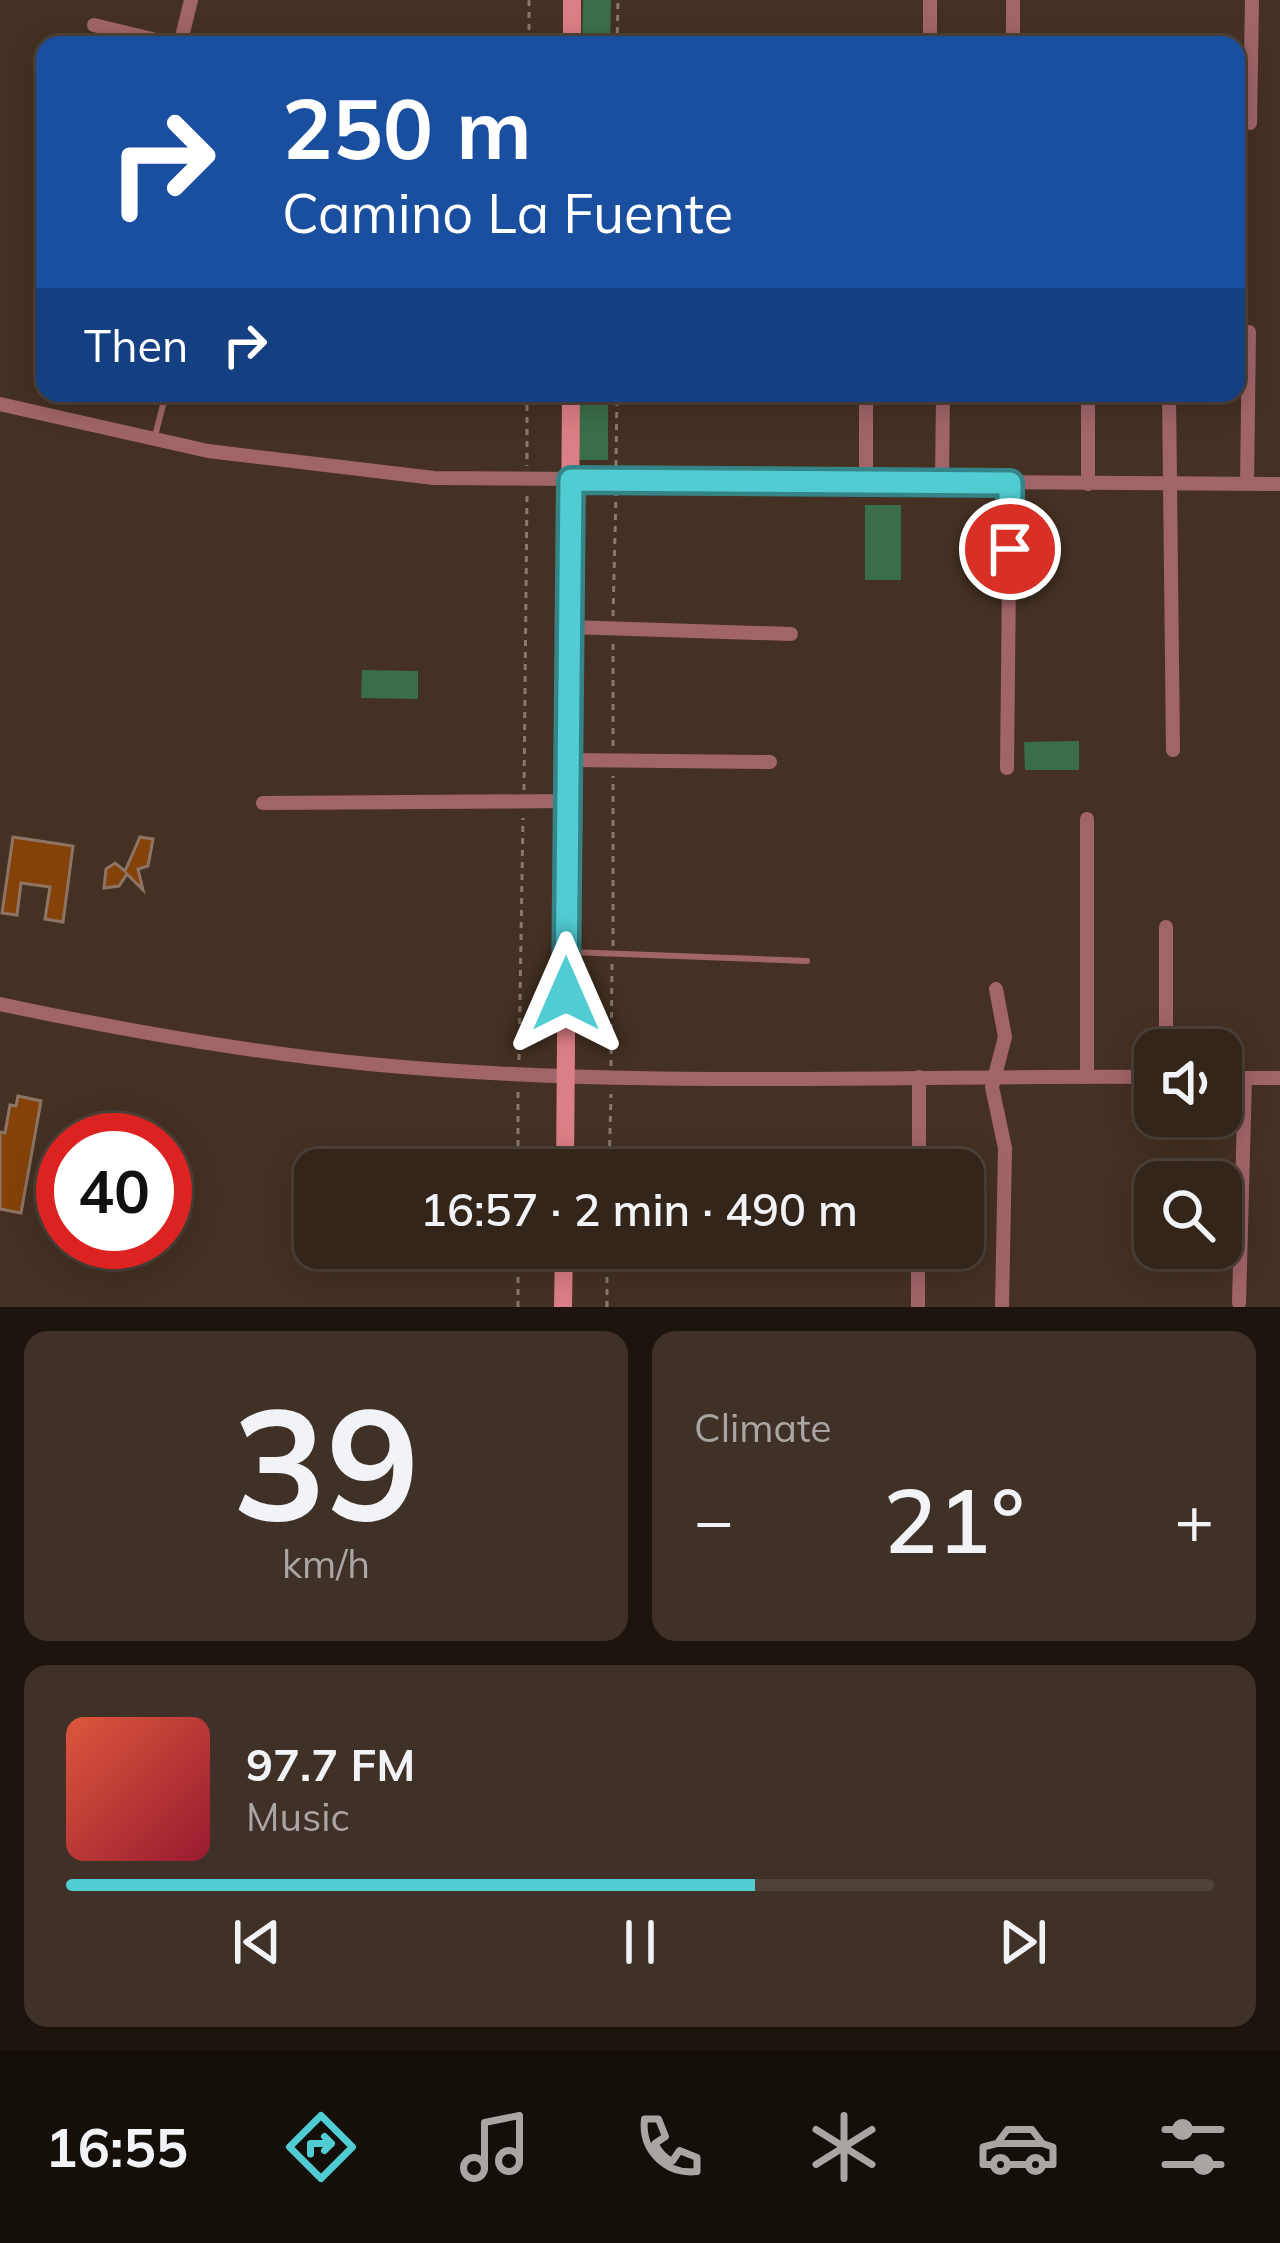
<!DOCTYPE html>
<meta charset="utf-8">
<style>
body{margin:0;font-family:Mulish,sans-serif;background:#3f3127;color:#f1f3f6;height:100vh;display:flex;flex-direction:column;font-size:45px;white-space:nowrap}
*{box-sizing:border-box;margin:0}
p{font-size:39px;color:#a9a5a2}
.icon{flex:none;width:66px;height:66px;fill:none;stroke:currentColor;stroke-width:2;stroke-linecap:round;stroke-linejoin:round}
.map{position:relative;height:1307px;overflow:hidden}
.panel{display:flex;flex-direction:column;gap:24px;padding:24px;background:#1d140e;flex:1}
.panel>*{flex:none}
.top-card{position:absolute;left:36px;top:36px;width:1209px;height:366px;border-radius:24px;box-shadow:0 6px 30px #0003,0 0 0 3px #4e4239;background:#1a4fa0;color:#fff;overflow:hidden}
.fabs{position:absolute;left:1134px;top:1029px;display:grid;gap:24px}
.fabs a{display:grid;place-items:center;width:108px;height:108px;border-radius:24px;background:#34251a;box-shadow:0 6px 30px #0003,0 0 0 3px #4e4239;font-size:60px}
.speed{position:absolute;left:36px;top:1113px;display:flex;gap:24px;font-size:60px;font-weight:700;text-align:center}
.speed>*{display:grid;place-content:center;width:156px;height:156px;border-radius:50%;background:#34251a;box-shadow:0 6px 30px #0003,0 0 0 3px #4e4239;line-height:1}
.speed .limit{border:18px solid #d22;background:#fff;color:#111}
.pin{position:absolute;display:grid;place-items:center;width:102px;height:102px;color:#fff;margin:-51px;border:6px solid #fff;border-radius:50%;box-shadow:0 3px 12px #0007}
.me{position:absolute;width:132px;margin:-66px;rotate:0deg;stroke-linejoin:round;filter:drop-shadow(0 0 9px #0008)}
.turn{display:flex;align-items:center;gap:42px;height:252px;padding:0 48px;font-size:54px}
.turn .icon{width:156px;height:156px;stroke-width:2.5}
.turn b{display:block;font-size:84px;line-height:102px}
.then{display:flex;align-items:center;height:114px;padding:0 48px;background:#0003;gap:24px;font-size:45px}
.big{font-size:90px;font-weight:600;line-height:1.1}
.panel .tile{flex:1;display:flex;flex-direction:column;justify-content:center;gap:18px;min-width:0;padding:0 42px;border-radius:24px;background:#3f3127}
.panel .dial{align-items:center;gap:0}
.dial b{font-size:156px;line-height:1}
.song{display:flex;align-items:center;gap:36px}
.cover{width:144px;height:144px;border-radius:18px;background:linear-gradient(135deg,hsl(10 70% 55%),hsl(350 70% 35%))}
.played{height:12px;border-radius:6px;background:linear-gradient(90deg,#51ccd2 60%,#4e4239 60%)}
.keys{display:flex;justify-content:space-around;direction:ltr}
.heat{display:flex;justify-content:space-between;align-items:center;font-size:66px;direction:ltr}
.panel .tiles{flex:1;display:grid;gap:24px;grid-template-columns:1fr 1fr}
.tile:last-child{grid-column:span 2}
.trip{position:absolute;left:294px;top:1149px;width:690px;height:120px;border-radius:24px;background:#34251a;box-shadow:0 6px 30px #0003,0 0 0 3px #4e4239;font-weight:600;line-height:120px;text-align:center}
.menu{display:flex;height:192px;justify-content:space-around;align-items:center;background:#150f0a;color:#a9a5a2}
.menu .icon{width:84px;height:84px}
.menu .selected{color:#51ccd2}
.menu b{font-size:54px;color:#f1f3f6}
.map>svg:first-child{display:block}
.green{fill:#3a6e49}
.building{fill:#844209;stroke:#8d7465;stroke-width:3}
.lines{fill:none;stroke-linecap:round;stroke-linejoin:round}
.path{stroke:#8a796d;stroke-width:3;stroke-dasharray:6 6;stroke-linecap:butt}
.lane{stroke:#a16569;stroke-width:6}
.street{stroke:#a16569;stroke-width:14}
.secondary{stroke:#dc7e85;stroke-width:18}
.route-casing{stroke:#358588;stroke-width:30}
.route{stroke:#51ccd2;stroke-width:21}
</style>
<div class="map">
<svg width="1280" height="1307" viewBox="0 0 1280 1307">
<rect width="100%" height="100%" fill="#453123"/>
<!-- green -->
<g class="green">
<path d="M583 0H611L610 45H582Z"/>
<path d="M577 393H608V460H576Z"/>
<rect x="865" y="505" width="36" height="75"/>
<path d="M362 670 418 671V699L361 698Z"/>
<path d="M1079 741V770H1025L1024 742Z"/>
</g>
<!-- building -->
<g class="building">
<path d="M13 837 73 846 63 922 45 919 50 887 21 883 17 915 2 913Z"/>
<path d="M140 837 153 839 148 866 138 869 143 890 127 874 119 886 104 888 106 869 115 863 125 871Z"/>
<path d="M18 1096 41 1101 21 1213 0 1209V1132L5 1133 10 1105 16 1106Z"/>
<path d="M665 1160V1170H622V1161Z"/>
</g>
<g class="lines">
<!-- path -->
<g class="path">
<path d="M529 0V45"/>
<path d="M617 45 618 0"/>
<path d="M527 393V466"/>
<path d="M616 466 617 393"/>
<path d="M613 616 616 494"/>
<path d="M613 644V748"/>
<path d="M524 790 527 494"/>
<path d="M613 946V776"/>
<path d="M519 1060 523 818"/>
<path d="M611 1066 612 962"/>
<path d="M518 1170V1088"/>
<path d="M609 1170 611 1094"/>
<path d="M518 1307V1248"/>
<path d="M607 1307V1267"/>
</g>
<!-- lane -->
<g class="lane">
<path d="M155 436 166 393"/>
<path d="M570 952 807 961"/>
<path d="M565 1255 639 1262 836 1261"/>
</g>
<!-- street -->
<g class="street">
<path d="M1013 0V45"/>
<path d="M94 25 177 45"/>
<path d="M180 45 191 0"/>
<path d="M930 45V0"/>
<path d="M1250 123 1252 0"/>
<path d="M866 393V482"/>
<path d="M1169 393 1173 750"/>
<path d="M0 404 208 451 434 478 1280 484"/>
<path d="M942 483 943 393"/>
<path d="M1088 484V393"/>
<path d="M1247 484 1249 332"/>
<path d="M569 627 791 634"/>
<path d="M568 760 770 762"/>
<path d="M1007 768 1010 483"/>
<path d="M263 803 567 801"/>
<path d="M1166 927V1050"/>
<path d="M996 989 1005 1037 992 1087 1005 1148 1002 1307"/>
<path d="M0 1004C122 1030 245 1052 369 1064 630 1089 894 1075 1155 1077"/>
<path d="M1087 1077V819"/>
<path d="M1221 1078H1280"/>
<path d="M919 1170V1077"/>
<path d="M1239 1303 1245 1078"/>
<path d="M918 1307V1248"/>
</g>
<!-- secondary -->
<g class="secondary">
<path d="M572 45V0"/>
<path d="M565 1170 571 393"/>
<path d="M563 1307 564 1248"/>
</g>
</g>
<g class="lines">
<defs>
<path id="route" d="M566 994 571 480 1010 483V549"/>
</defs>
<!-- route casing -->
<use href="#route" class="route-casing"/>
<!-- route -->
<use href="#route" class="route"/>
</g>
</svg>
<div class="fabs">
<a><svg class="icon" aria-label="sound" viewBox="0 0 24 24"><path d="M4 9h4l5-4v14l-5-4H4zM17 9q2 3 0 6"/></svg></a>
<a><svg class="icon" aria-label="search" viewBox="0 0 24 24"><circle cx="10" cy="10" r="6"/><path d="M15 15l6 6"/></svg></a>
</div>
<div class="speed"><div class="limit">40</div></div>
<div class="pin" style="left:1010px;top:549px;background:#d93025"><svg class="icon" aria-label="arrive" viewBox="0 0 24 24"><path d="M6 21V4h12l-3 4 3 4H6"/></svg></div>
<svg class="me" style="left:566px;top:994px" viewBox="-20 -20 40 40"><path d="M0-17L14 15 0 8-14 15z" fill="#51ccd2" stroke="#fff" stroke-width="4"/></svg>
<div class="trip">16:57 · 2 min · 490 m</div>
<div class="top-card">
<div class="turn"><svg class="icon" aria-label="right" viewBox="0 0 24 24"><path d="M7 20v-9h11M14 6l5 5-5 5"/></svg><div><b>250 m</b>Camino La Fuente</div></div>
<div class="then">Then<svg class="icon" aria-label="right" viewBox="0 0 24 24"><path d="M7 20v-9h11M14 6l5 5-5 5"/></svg></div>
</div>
</div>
<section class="panel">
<div class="tiles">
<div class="tile dial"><b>39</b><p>km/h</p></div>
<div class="tile"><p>Climate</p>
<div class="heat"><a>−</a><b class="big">21°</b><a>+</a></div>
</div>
<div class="tile">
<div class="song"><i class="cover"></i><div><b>97.7 FM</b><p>Music</p></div></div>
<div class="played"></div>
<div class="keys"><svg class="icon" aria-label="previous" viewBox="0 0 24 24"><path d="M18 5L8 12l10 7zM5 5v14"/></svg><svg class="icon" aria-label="pause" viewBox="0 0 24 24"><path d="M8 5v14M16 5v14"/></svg><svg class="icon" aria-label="next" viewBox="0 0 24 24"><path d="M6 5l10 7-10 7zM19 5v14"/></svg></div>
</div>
</div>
</section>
<nav class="menu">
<b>16:55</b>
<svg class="icon selected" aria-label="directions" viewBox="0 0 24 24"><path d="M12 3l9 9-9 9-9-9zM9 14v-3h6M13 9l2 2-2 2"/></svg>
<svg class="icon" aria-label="music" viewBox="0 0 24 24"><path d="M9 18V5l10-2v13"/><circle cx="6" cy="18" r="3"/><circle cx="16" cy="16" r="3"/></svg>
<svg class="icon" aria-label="phone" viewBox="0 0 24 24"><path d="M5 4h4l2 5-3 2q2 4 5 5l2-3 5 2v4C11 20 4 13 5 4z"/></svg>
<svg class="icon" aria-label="climate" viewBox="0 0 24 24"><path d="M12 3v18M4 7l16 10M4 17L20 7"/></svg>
<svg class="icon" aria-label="car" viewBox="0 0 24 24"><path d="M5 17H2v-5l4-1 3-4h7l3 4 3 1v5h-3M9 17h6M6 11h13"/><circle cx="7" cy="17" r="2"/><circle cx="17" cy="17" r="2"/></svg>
<svg class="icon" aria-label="filters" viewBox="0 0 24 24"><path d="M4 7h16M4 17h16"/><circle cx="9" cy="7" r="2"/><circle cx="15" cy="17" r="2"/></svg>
</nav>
